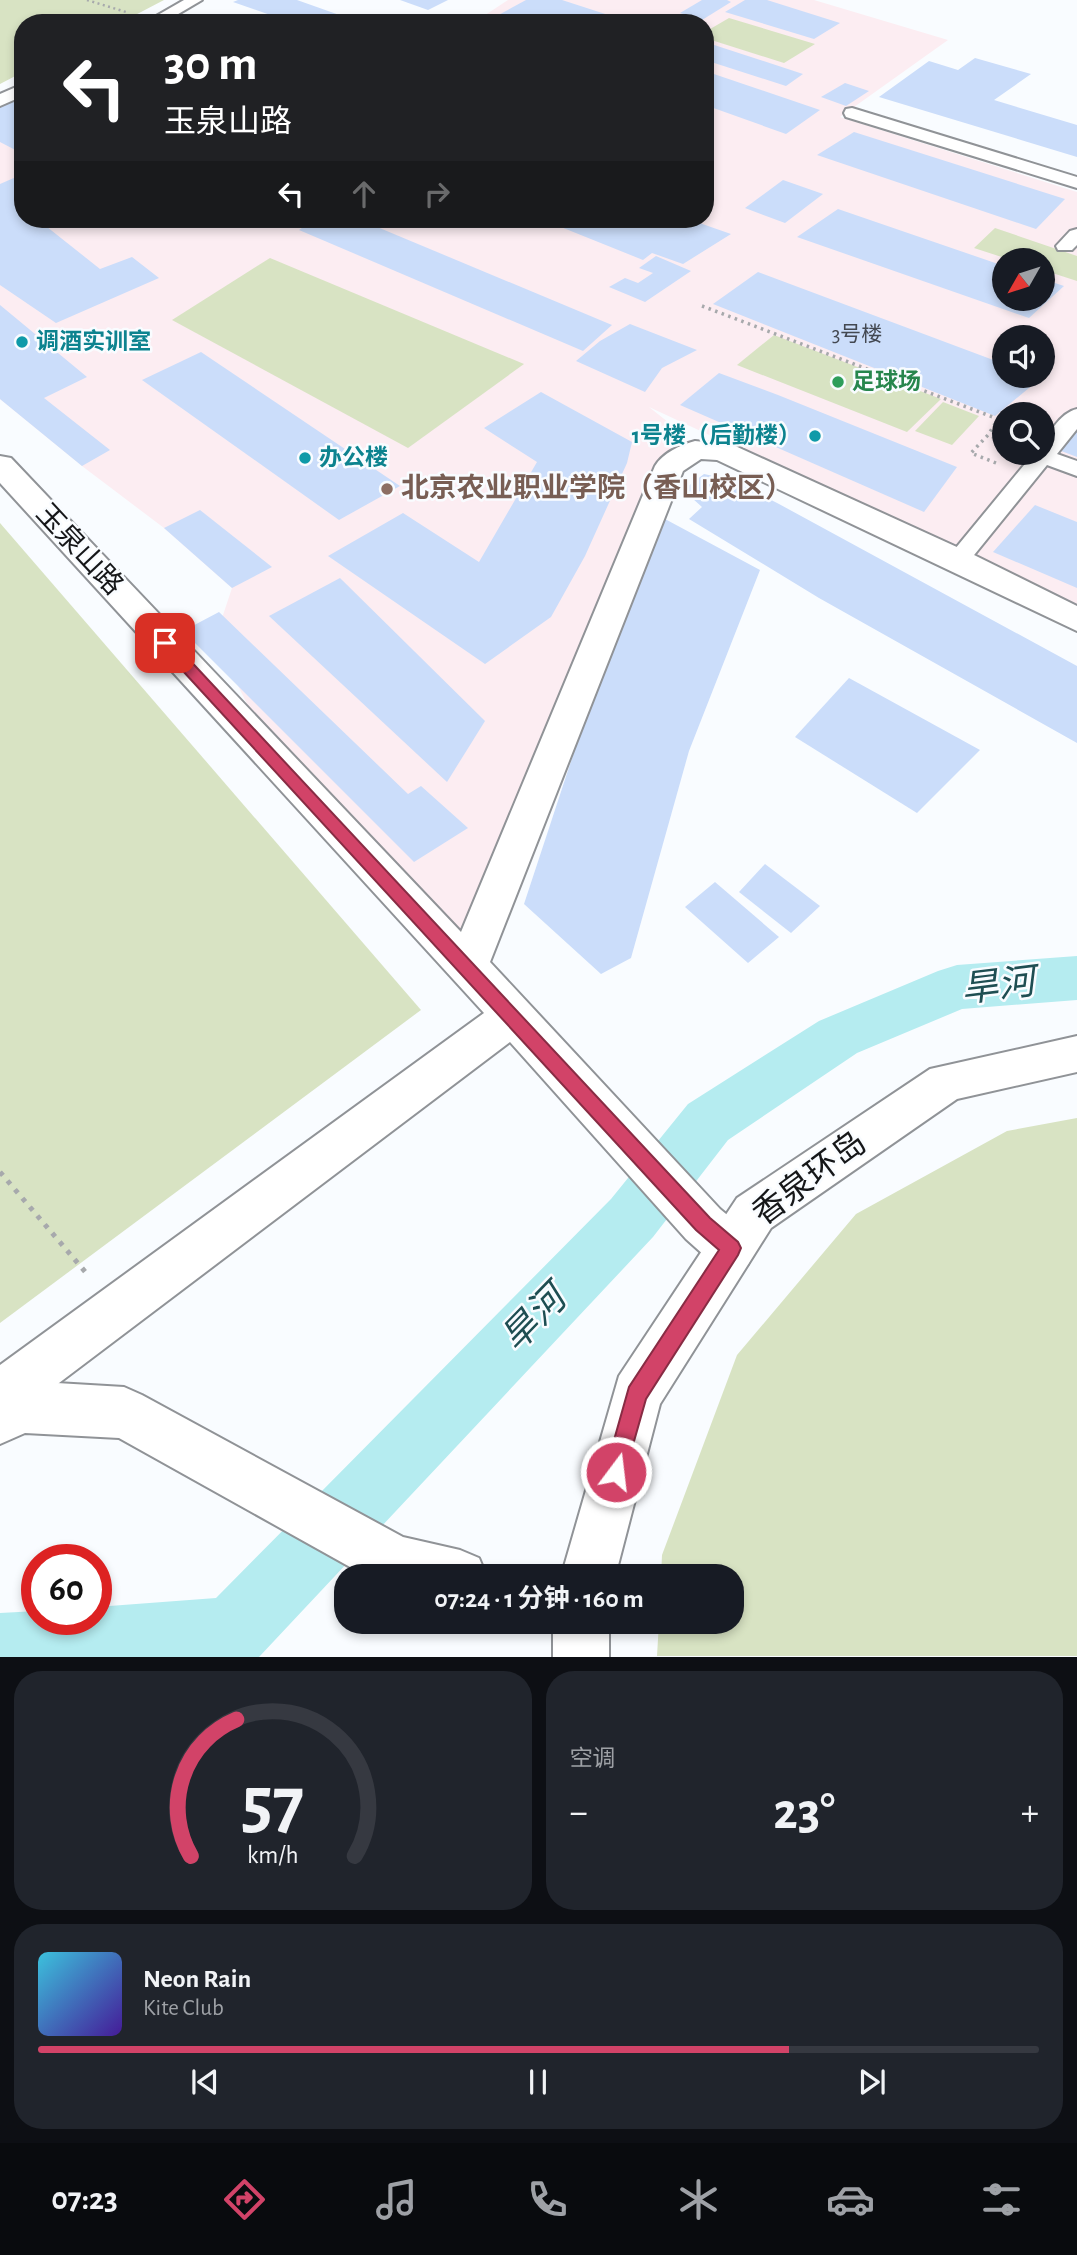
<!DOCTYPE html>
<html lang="zh">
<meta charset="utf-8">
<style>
body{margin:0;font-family:"Alegreya Sans","Noto Sans SC",sans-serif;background:#20242c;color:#f1f3f6;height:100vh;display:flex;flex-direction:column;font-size:26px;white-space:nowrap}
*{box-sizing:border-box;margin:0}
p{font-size:23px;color:#9ea1a6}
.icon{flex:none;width:38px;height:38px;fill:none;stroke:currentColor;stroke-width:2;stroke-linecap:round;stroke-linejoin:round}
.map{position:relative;height:1657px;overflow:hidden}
.details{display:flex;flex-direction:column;gap:14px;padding:14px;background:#0d0f14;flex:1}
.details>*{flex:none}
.top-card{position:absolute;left:14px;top:14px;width:700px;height:214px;border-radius:28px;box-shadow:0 4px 10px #0003;background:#202124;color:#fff;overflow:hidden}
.needle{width:46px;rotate:231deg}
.tools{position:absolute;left:992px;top:248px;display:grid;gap:14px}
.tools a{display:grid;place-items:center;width:63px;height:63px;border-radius:50%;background:#171b24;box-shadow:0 4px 10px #0003;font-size:35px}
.speed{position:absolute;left:21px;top:1544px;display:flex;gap:14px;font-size:35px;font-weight:700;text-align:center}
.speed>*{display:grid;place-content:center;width:91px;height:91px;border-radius:50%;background:#171b24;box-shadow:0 4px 10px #0003;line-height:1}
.speed .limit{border:10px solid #d22;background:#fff;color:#111}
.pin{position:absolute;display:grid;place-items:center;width:60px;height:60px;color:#fff;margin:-30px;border-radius:14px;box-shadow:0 4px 10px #0006}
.me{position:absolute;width:77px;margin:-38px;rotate:15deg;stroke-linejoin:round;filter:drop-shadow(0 0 5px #0008)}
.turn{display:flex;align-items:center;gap:24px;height:147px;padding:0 35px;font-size:32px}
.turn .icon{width:91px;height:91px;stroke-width:2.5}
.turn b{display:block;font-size:49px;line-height:60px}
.lanes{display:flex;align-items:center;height:66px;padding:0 35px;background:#0003;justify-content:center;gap:35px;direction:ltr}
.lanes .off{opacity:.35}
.big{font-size:52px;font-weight:700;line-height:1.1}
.details .widget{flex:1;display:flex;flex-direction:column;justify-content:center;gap:10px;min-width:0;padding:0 24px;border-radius:28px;background:#20242c}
.details .dial{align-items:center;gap:0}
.dial svg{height:182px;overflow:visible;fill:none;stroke:#363941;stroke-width:7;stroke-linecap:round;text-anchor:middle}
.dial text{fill:#f1f3f6;stroke:none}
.song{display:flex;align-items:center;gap:21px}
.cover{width:84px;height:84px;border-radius:10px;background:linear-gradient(135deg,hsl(190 70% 55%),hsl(260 70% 35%))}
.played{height:7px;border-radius:4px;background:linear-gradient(90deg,#d24368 75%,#363941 75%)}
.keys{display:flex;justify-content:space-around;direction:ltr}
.heat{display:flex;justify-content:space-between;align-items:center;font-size:38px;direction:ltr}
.details .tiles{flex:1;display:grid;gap:14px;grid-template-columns:1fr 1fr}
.widget:last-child{grid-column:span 2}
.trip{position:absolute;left:334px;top:1564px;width:410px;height:70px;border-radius:28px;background:#171b24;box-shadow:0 4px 10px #0003;font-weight:700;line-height:70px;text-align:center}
.menu{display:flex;height:112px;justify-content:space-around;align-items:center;background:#090b0e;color:#9ea1a6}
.menu .icon{width:49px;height:49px}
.menu .selected{color:#d24368}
.menu b{font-size:32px;color:#f1f3f6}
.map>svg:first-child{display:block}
.education{fill:#fcedf2;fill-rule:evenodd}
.green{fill:#d8e3c3}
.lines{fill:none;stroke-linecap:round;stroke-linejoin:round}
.canal{fill:#b5ecf0;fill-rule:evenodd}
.building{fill:#cbddfa}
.lane-casing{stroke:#909397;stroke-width:4}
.street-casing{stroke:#909397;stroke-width:4}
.secondary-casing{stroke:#909397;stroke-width:4}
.primary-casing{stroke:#909397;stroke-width:4}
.path-far2{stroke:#a7a9ac;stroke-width:2.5;stroke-dasharray:2 3.5;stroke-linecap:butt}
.path-far1{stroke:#a7a9ac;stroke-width:3.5;stroke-dasharray:2.5 4.5;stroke-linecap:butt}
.path{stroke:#a7a9ac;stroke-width:5;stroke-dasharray:4.5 7;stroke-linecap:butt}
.lane{fill:#fff;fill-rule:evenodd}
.street{fill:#fff;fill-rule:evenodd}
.secondary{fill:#fff;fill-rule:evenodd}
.primary{fill:#fff;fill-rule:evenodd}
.route{fill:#d24368;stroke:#882c44;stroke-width:2}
.culture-dot{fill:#0f9aa8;stroke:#f9fcff;stroke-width:2.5}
.leisure-dot{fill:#2e9e5b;stroke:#f9fcff;stroke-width:2.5}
.education-dot{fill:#8d6e63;stroke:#f9fcff;stroke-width:2.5}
.labels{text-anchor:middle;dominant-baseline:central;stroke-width:5;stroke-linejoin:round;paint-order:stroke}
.far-number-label{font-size:21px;fill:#434851}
.far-culture-label{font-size:23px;font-weight:bold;fill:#0d838f;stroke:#f9fcff;text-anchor:start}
.far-leisure-label{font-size:23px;font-weight:bold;fill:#27864d;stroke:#f9fcff;text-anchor:start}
.education-label{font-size:28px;font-weight:bold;fill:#785e54;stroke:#f9fcff;text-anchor:start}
.street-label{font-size:28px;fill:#161719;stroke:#f9fcff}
.near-street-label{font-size:33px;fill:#161719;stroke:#f9fcff}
.near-water-label{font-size:37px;font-style:italic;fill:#1e4e52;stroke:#f9fcff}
</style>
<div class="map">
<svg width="1077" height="1657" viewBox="0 0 1077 1657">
<rect width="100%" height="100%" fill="#f9fcff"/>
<!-- education -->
<path class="education" d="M508 0H814L948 40 840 117 1077 192V606L649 407 673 426 670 466 467 967 275 761 215 639 232 588 164 528 82 466 0 399V101L23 89V219H705V23H473ZM1004 261H1043V299H1004ZM1004 338H1043V376H1004ZM1004 415H1043V453H1004Z"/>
<!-- green -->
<g class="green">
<path d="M0 0H164L120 23H23V72L0 84Z"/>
<path d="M729 18 815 44 784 63 705 38V32Z"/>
<path d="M995 228 1077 256V281L1043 270V261H1014L974 248Z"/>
<path d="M270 258 524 364 408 448 172 320Z"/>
<path d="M774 335 941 399 907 432 737 365Z"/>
<path d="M943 402 979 416 952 445 915 431Z"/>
<path d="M0 523 421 1010 0 1323Z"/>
<path d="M1077 1118V1656H657L659 1622H732V1577H661L662 1555 737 1355 856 1214 1007 1131Z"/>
</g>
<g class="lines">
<!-- canal -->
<path class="canal" d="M1077 956V1000L962 1009 857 1053 728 1140 653 1237 259 1657H0V1613L37 1611V1619H96V1607L216 1598 611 1199 688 1104 819 1021 938 971 957 965Z"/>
</g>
<!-- building -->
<g class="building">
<path d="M238 0H297L362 23H293L233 2Z"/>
<path d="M400 0H448L428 10Z"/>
<path d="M526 0H562L633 23H484Z"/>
<path d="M702 0H727L731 2 702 20 680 13Z"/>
<path d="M745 0H767L840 23 814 39 725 12Z"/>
<path d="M705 42 803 74 786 86 705 60Z"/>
<path d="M975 58 1031 74 994 100 1077 125V157L879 97 929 61 958 70Z"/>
<path d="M705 71 820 110 786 134 705 105Z"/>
<path d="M845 83 869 91 846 106 821 97Z"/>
<path d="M23 89V154L0 142V101Z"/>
<path d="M854 132 1065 199 1036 229 817 155Z"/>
<path d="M23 174V219H37L100 269 132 257 159 278 56 323 0 285V184Z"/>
<path d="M783 180 823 194 785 223 745 208Z"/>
<path d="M838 209 1004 266V299H1043V279L1064 286 1029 318 797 237Z"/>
<path d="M358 219 612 325 583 351 299 230 315 219Z"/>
<path d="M541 219H688L731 234 683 264 652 253 643 260Z"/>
<path d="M656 256 691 271 645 302 609 287 625 278 638 283 653 273 639 268Z"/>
<path d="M758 272 1004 364V376L1041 378 995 416 713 304Z"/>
<path d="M0 305 87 377 44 398 110 450 82 466 0 399Z"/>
<path d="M630 324 697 350 662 368 645 392 576 361 600 341Z"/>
<path d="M201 352 400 486 339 520 142 380Z"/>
<path d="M719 373 778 395 957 467 924 512 680 405Z"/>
<path d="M541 392 632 442 627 463 585 556 551 617 485 664 328 556 403 513 479 562 537 462 484 428Z"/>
<path d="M1077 425V457L1056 449Z"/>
<path d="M704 474 732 480 779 504 1077 666V743L819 598 689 519 702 507 683 490Z"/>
<path d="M1035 505 1077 522V588L993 552Z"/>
<path d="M200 510 272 567 232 588 164 528Z"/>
<path d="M665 519 760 570 689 751 631 958 601 974 524 904 579 737Z"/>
<path d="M340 578 485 721 447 782 269 616Z"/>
<path d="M219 612 408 794 421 786 468 828 414 862 183 631Z"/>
<path d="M849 678 980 750 917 813 795 737Z"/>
<path d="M765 864 820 906 791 933 739 892Z"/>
<path d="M715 882 779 937 748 963 685 907Z"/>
</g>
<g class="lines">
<defs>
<g id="lane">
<path d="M184 0H202L163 23H144Z"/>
<path d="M23 84V96L0 106V94Z"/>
<path d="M852 108 1077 177V188L846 117 844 113 846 109Z"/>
<path d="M1077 229V245L1072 250H1058L1056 246 1070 231Z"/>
<path d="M1077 409V429L1057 454 1077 461V476L1047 465 966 565H950L946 560 950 555 1029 459 1024 453H1043C1043 438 1061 412 1077 409Z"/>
</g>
<path id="street" d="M695 441 733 445 970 553 1077 606V631L717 460 701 459 683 471 490 962 720 1209 748 1232 755 1248 748 1264 731 1270 714 1264 686 1239 510 1042 18 1414 0 1421V1365L484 1013 0 483V456L11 458 461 932 655 466C663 453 680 445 695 441Z"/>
<path id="secondary" d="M23 1381 124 1387 142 1395 403 1537 460 1550 479 1558 487 1577H368L119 1438 25 1433 0 1444V1391Z"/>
<g id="primary">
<path d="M1077 1036V1072L957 1099 771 1228 660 1404 615 1577H561L619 1376 737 1198 930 1069Z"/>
<rect x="553" y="1622" width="56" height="35"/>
</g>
</defs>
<!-- lane casing -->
<use href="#lane" class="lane-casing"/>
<!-- street casing -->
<use href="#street" class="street-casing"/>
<!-- secondary casing -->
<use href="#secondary" class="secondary-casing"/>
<!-- primary casing -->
<use href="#primary" class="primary-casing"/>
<!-- path-far2 -->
<path class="path-far2" d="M87 0 126 12"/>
<!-- path-far1 -->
<g class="path-far1">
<path d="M702 306 998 419 988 435"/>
<path d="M996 463 971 453 988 435 1004 441"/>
</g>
<!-- path -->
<path class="path" d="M0 1172 87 1274"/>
<!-- lane -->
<use href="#lane" class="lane"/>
<!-- street -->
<use href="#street" class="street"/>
<!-- secondary -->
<use href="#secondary" class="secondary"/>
<!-- primary -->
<use href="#primary" class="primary"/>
</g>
<!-- route -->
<path class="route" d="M165 638 170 639 710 1218 738 1242 741 1248 738 1255 646 1399 623 1480 616 1483 608 1480 605 1472 629 1387 719 1250 696 1230 160 646V639Z"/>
<!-- markers -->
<g class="culture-dot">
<circle cx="22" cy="342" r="7"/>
<circle cx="815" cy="436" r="7"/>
<circle cx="305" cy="458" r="7"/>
</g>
<circle class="leisure-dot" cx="838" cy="382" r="7"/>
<circle class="education-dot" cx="387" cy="489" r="7"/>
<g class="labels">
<!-- far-number labels -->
<g class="far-number-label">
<text x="857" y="334">3号楼</text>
</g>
<!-- far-culture labels -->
<g class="far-culture-label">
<text x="36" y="342">调酒实训室</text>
<text x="801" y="436" text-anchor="end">1号楼（后勤楼）</text>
<text x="319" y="458">办公楼</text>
</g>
<!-- far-leisure labels -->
<g class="far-leisure-label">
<text x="852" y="382">足球场</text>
</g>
<!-- education labels -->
<g class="education-label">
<text x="401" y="489">北京农业职业学院（香山校区）</text>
</g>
<!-- street labels -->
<g class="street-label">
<text transform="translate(79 550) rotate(47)">玉泉山路</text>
</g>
<!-- near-street labels -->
<g class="near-street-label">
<text transform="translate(810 1179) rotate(-37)">香泉环岛</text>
</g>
<!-- near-water labels -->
<g class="near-water-label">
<text transform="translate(998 986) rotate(-7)">旱河</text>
<text transform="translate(534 1319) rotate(-46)">旱河</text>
</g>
</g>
</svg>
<div class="tools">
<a><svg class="needle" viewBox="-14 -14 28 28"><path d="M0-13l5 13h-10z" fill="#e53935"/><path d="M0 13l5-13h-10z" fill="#9ea1a6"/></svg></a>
<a><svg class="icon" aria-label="sound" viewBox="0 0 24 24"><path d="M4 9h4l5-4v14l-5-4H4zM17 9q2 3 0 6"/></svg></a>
<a><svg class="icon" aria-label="search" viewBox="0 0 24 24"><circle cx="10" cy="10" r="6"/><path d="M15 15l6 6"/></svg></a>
</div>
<div class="speed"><div class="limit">60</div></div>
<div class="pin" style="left:165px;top:643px;background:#d93025"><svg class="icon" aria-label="arrive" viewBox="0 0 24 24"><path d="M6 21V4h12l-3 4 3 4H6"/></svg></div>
<svg class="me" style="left:616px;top:1472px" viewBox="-20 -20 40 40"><circle r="17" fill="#d24368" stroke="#fff" stroke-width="3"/><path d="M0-11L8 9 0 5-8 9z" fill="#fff"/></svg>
<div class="trip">07:24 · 1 分钟 · 160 m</div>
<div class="top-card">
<div class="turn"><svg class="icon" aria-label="left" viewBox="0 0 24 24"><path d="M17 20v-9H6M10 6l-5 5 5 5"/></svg><div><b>30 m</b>玉泉山路</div></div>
<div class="lanes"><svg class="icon" aria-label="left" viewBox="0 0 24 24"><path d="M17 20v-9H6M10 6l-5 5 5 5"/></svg><svg class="icon off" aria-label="ahead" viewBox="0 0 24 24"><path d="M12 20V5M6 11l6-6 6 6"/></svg><svg class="icon off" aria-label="right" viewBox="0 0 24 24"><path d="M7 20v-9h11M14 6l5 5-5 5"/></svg></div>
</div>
</div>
<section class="details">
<div class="tiles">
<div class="widget dial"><svg viewBox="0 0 100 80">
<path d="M14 69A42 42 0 1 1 86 69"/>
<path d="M14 69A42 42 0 0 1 34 9" stroke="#d24368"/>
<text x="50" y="56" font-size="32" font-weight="700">57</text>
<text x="50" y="72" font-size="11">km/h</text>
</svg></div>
<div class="widget"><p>空调</p>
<div class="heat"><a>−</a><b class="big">23°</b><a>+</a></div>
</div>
<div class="widget">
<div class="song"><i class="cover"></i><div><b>Neon Rain</b><p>Kite Club</p></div></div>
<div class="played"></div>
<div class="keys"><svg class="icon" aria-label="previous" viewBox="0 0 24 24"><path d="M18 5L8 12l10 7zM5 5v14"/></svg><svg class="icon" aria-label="pause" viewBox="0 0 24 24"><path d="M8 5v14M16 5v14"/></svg><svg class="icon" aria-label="next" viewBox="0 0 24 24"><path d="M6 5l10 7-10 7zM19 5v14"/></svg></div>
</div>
</div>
</section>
<nav class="menu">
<b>07:23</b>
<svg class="icon selected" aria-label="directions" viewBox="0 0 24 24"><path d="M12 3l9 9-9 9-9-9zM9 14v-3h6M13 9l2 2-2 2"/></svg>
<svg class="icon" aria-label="music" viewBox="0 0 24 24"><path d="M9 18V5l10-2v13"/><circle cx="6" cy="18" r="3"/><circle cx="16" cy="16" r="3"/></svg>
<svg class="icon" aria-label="phone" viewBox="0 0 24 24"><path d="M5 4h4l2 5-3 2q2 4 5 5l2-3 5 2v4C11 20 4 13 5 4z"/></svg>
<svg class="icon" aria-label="climate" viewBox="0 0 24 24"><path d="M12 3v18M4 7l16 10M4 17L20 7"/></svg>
<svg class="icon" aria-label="car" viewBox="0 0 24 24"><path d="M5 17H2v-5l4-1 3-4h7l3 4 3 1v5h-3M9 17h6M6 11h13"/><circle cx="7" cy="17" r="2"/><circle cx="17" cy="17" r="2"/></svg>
<svg class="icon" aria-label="filters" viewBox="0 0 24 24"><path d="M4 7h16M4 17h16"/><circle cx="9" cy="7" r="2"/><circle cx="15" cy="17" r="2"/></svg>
</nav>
